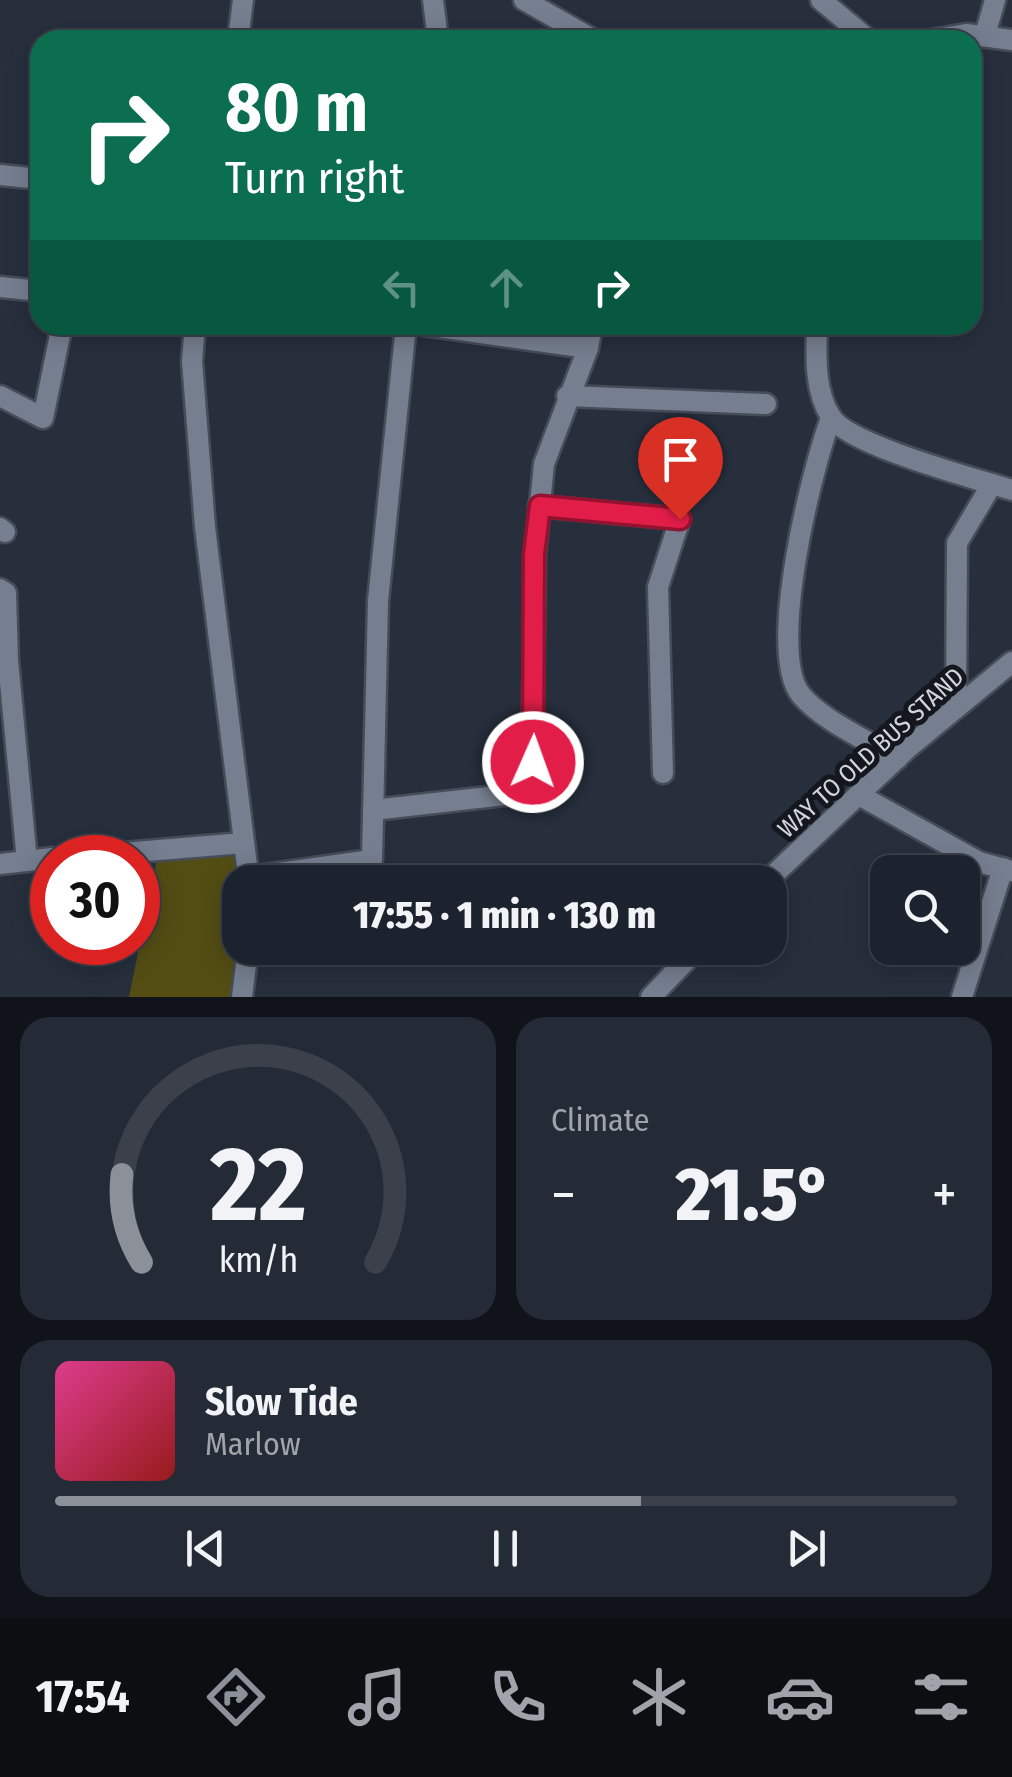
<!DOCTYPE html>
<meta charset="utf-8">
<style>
body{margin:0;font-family:"Fira Sans Condensed",sans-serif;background:#252b36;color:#f1f3f6;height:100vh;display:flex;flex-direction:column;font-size:38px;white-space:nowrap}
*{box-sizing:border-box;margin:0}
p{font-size:32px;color:#a0a4aa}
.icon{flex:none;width:55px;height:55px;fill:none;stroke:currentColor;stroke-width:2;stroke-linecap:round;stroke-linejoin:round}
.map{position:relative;height:997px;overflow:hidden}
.drawer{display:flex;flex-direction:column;gap:20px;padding:20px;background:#101319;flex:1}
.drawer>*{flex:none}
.guide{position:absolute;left:30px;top:30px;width:952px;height:305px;border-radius:30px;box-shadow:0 5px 25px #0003,0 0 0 2px #3b404a;background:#0b6e4f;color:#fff;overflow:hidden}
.controls{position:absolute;left:870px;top:855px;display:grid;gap:20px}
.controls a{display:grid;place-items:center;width:110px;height:110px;border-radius:20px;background:#1d232e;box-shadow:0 5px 25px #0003,0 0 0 2px #3b404a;font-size:50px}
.speed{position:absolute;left:30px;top:835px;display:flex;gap:20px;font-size:50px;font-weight:700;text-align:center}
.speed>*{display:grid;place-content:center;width:130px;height:130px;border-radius:50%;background:#1d232e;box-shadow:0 5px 25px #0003,0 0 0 2px #3b404a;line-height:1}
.speed .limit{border:15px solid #d22;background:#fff;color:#111}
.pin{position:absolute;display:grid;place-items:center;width:85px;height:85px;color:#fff;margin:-102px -42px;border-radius:50% 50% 50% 0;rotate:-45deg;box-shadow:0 0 10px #0007}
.pin .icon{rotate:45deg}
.me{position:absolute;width:110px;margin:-55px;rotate:2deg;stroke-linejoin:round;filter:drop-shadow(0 0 8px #0008)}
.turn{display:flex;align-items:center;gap:35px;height:210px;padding:0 30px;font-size:45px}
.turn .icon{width:130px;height:130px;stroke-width:2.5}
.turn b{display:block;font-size:70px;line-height:85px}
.lanes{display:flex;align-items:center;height:95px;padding:0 30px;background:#0003;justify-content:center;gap:50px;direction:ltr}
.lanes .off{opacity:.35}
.big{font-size:75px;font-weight:800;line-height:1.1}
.drawer .tile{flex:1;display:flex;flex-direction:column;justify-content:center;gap:15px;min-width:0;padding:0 35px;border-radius:30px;background:#252b36}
.drawer .dial{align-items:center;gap:0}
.dial svg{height:260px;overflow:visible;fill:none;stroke:#3b404a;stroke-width:7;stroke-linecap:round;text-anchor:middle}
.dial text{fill:#f1f3f6;stroke:none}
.song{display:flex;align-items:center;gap:30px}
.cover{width:120px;height:120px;border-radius:15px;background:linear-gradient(135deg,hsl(330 70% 55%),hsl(0 70% 35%))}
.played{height:10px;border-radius:5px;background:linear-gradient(90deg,#8c9099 65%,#3b404a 65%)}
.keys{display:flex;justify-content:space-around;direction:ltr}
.heat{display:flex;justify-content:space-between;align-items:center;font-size:55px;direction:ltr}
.drawer .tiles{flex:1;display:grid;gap:20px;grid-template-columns:1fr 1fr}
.tile:last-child{grid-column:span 2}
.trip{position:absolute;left:222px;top:865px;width:565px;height:100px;border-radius:30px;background:#1d232e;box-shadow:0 5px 25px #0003,0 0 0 2px #3b404a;font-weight:800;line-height:100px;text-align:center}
.menu{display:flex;height:160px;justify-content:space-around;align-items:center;background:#0c0e12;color:#a0a4aa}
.menu .icon{width:70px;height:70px}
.menu .on{color:#8c9099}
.menu b{font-size:45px;color:#f1f3f6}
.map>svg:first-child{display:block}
.green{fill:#534d14}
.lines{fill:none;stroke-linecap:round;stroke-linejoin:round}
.minor-casing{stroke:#464c58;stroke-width:25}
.minor{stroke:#767f90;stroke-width:20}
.route-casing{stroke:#92132f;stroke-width:25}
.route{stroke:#e11d48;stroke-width:18}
.labels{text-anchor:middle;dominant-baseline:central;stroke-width:10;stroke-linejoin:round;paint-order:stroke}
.street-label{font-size:25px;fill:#d0d5de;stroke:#14171d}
</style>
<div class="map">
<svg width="1012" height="997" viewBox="0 0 1012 997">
<rect width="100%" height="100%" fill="#272f3d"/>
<!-- green -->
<path class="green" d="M237 855 236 997H129L157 859Z"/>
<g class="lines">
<defs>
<g id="minor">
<path d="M433 0 438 40"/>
<path d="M524 0 594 40"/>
<path d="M821 0 869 40"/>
<path d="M985 35 995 0"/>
<path d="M238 40 243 0"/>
<path d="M931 40 966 34 1012 40"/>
<path d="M0 175 40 179"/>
<path d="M0 287 40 291"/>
<path d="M195 325 192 361 205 527 249 882"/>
<path d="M817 325C816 354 814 391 831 417 848 445 977 479 1012 490"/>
<path d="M588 348 592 325"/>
<path d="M0 396 43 418 62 325"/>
<path d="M567 396 766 404"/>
<path d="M831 418C812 468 766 652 801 695 824 722 868 740 897 759"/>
<path d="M539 506 680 519 658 587 663 773"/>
<path d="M0 528 5 532"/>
<path d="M0 589 6 593 8 661 27 861"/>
<path d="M956 705 957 543 992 484"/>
<path d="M859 795 979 862 1012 871"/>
<path d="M373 810 532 792 535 554 544 464 588 348 424 325"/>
<path d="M63 858 243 843"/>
<path d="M0 864 52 858"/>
<path d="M249 877 372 860 378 601 406 325"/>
<path d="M766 882 909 747 1012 662"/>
<path d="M242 997 248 948"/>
<path d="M651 997 698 948"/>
<path d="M962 997 1003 868"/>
</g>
</defs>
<!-- minor casing -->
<use href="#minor" class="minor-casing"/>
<!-- minor -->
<use href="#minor" class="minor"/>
</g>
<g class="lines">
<defs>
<path id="route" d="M533 762 534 554 540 506 680 519"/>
</defs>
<!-- route casing -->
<use href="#route" class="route-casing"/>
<!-- route -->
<use href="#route" class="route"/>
</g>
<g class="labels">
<!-- street labels -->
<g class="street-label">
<text transform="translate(871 753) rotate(-42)">WAY TO OLD BUS STAND</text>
</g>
</g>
</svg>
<div class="controls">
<a><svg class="icon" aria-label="search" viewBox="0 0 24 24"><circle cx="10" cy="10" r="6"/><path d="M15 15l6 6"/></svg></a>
</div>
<div class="speed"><div class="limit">30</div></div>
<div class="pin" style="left:680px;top:519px;background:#d93025"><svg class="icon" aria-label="arrive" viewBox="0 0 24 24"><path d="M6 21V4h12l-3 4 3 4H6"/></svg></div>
<svg class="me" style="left:533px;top:762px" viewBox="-20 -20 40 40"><circle r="17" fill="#e11d48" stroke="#fff" stroke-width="3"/><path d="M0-11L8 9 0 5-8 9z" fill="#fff"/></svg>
<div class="trip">17:55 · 1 min · 130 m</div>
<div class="guide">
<div class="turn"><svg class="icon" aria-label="right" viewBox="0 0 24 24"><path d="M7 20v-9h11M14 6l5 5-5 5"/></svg><div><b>80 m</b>Turn right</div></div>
<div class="lanes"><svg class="icon off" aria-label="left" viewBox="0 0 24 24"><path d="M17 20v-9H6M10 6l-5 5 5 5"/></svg><svg class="icon off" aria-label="ahead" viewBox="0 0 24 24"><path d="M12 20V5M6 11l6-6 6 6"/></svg><svg class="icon" aria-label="right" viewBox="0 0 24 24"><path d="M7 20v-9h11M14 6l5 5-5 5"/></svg></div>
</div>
</div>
<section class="drawer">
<div class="tiles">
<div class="tile dial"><svg viewBox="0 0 100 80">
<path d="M14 69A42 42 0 1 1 86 69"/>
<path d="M14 69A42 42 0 0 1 8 42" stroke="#8c9099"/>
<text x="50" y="56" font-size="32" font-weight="700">22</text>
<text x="50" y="72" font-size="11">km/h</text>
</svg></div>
<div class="tile"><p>Climate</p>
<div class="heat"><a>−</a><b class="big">21.5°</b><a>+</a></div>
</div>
<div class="tile">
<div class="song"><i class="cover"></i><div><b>Slow Tide</b><p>Marlow</p></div></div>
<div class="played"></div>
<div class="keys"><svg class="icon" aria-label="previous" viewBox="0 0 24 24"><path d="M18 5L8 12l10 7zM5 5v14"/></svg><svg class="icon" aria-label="pause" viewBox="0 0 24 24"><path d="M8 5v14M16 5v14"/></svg><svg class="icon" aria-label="next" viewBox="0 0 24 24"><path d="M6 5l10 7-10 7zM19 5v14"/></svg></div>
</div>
</div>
</section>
<nav class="menu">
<b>17:54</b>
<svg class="icon on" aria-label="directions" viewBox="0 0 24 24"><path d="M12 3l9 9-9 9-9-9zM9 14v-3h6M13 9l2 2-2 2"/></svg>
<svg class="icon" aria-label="music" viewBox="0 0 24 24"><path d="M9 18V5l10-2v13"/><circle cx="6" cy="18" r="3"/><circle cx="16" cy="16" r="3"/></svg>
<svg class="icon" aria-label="phone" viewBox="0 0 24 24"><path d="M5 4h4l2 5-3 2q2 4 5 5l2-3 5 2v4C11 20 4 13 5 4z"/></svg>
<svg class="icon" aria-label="climate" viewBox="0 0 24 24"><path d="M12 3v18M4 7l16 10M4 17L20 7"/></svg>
<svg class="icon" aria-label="car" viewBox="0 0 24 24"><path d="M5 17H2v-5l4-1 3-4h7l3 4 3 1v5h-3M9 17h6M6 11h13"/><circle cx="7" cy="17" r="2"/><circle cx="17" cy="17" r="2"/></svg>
<svg class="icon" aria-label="filters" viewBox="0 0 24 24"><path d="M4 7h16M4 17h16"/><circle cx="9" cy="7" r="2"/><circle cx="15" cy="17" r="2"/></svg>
</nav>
